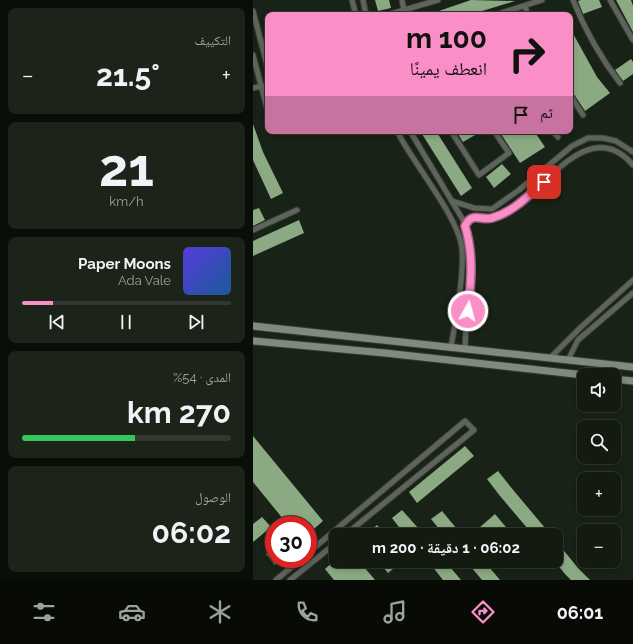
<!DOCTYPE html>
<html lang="ar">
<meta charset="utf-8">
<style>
body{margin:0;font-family:Raleway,"Noto Naskh Arabic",sans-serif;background:#1c2319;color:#f1f3f6;direction:rtl;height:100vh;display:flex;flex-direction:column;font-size:15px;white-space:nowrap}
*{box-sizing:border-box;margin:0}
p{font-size:13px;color:#9da19f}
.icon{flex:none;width:22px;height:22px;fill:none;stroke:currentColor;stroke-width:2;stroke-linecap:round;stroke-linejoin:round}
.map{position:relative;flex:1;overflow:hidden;direction:ltr}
.side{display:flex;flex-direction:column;gap:8px;padding:8px;background:#0a0e09;width:253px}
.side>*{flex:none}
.top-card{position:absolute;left:12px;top:12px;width:308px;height:122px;border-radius:8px;box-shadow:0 2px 6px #0003,0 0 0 1px #323830;direction:rtl;background:#fa8fc7;color:#111;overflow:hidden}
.fabs{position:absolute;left:324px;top:368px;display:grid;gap:8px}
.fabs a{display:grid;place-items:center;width:44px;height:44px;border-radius:8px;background:#131a10;box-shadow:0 2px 6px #0003,0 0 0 1px #323830;font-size:20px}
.speed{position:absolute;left:12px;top:516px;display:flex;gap:8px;font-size:20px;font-weight:700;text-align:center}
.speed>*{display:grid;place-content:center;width:52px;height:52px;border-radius:50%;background:#131a10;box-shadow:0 2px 6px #0003,0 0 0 1px #323830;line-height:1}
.speed .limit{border:6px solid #d22;background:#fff;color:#111}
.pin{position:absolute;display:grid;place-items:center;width:34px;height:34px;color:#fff;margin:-17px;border-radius:8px;box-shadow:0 2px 6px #0006}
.me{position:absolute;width:44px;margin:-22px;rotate:7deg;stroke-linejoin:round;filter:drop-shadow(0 0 3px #0008)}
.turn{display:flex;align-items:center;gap:14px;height:84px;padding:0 20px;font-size:18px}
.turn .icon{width:52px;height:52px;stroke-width:2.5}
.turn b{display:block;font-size:28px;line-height:34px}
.then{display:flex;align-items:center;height:38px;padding:0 20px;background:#0003;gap:8px;font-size:15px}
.big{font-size:30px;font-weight:700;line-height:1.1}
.side .card{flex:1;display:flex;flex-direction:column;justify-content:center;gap:6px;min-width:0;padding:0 14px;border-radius:8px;background:#1c2319}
.side .dial{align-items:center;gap:0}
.dial b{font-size:52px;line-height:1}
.song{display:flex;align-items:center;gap:12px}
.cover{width:48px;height:48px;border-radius:6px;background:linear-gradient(135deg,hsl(250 70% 55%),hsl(210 70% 35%))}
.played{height:4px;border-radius:2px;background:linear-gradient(90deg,#fa8fc7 15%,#323830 15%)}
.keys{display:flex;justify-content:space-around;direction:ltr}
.heat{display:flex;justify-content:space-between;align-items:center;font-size:22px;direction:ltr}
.charge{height:6px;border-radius:3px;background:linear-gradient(90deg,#34c759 54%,#323830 0)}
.trip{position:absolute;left:76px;top:528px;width:234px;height:40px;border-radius:8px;background:#131a10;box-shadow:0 2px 6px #0003,0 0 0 1px #323830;font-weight:700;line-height:40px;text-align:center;direction:rtl}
.tabs{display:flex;height:64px;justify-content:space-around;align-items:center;background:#080a06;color:#9da19f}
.tabs .icon{width:28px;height:28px}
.tabs .current{color:#fa8fc7}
.tabs b{font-size:18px;color:#f1f3f6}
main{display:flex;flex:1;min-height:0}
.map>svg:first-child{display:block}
.building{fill:#8ba982}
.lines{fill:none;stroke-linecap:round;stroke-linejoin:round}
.street-casing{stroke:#343c31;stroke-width:7}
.secondary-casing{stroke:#343c31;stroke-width:9}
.street{stroke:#5e635c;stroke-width:5}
.secondary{stroke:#828a7f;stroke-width:7}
.route-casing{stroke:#a25d81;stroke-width:10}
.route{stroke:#fa8fc7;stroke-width:7}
</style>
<main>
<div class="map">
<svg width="380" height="580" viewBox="0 0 380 580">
<rect width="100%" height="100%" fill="#192216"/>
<!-- building -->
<g class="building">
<path d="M122 0H136L138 8 125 11Z"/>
<path d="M218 0 262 1 216 15H174Z"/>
<path d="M328 0H346L349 7 330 14 325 1Z"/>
<path d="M363 0H378L380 6V32Z"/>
<path d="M317 28 344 77 357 93 332 111 320 93 317 91Z"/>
<path d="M378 59 380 62V74L370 81 362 70Z"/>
<path d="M0 124 10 152 30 193 18 199 0 160Z"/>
<path d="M175 131H183L219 188 208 196 169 134Z"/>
<path d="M203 131H229L210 142Z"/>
<path d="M246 131H281L292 147 267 163Z"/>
<path d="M249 164 258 174 241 188 233 177Z"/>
<path d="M6 208 12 220 0 226V210Z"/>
<path d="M46 220 51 233 0 256V241Z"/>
<path d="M0 436 70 521 55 534V525H35L0 482Z"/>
<path d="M212 446 221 456 164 503 156 492Z"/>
<path d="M245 471 261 491 298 535H280L247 496 234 479Z"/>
<path d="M149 510 166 529 170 535H152L139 518Z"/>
<path d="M189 511 209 535H191L178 519Z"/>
<path d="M242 514 252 526 259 535H232L226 528Z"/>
<path d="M9 517 18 527 0 542V524Z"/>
<path d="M124 525 133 535H112Z"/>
<path d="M303 541 325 568 337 580H318L312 574 303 563Z"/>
<path d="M21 548V559H29L22 565 13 554Z"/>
<path d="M82 560 106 561 122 580H81L72 569Z"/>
<path d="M125 561H150L135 573Z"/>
<path d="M175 561H192L208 580H190Z"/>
<path d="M213 561H231L247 580H229Z"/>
</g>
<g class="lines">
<defs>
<g id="street">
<path d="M99 0 103 15"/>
<path d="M110 0 113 15"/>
<path d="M149 0 151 10"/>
<path d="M320 0C332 30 347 57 367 83"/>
<path d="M357 0 380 40"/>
<path d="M272 6 275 15"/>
<path d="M0 11 15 69"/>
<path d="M134 15 185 0"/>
<path d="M242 15 289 0"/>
<path d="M0 55 15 112"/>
<path d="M0 88 9 86"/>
<path d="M317 95 330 115"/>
<path d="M144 131C159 162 206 217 209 249 211 277 203 318 198 347"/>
<path d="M157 131 210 220 217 241 219 280 213 327 212 348"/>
<path d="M198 131 226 175 256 153 241 131"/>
<path d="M299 131 305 137"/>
<path d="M199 201 221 208 239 209 266 190 319 146 335 138H350L363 141 380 152"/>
<path d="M212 226C219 211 226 221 238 219 243 218 251 215 255 212 291 192 335 113 380 165"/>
<path d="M0 230 44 210"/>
<path d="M297 358 327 328 380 280"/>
<path d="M315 360 325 340 380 293"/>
<path d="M55 553 212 421 221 430 92 535"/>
<path d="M23 580 48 559"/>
<path d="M37 580 83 543"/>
</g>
<g id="secondary">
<path d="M0 326 380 367"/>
<path d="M0 341 132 353 331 375"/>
<path d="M361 379 380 381"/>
</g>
</defs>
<!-- street casing -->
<use href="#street" class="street-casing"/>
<!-- secondary casing -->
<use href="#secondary" class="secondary-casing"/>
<!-- street -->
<use href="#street" class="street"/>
<!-- secondary -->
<use href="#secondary" class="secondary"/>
</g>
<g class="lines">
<defs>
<path id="route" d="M215 311C218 282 221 255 212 226 219 211 228 221 239 218 260 212 275 196 291 182"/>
</defs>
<!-- route casing -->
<use href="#route" class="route-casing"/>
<!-- route -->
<use href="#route" class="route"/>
</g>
</svg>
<div class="fabs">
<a><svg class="icon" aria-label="sound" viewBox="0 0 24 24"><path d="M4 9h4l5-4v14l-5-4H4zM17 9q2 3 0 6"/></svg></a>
<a><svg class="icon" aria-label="search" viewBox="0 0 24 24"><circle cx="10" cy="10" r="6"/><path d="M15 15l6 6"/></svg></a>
<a>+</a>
<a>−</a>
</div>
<div class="speed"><div class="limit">30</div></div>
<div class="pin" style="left:291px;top:182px;background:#d93025"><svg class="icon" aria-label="arrive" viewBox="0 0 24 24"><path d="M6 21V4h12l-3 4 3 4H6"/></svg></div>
<svg class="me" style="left:215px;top:311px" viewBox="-20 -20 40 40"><circle r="17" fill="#fa8fc7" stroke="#fff" stroke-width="3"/><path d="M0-11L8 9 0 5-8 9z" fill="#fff"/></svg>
<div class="trip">06:02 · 1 دقيقة · 200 m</div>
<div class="top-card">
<div class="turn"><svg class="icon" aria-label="right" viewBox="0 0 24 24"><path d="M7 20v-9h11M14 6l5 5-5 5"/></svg><div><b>100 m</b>انعطف يمينًا</div></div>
<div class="then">ثم<svg class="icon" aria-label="arrive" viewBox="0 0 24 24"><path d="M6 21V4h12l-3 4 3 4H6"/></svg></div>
</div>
</div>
<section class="side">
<div class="card"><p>التكييف</p>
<div class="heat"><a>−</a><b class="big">21.5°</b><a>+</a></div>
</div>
<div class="card dial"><b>21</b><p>km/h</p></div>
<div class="card">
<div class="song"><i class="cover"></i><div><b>Paper Moons</b><p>Ada Vale</p></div></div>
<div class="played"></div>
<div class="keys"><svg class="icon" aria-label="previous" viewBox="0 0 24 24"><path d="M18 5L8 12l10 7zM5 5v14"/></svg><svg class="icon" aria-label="pause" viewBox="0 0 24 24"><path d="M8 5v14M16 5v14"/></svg><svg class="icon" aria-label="next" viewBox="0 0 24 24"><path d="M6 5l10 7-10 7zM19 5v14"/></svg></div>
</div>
<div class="card"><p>المدى · 54%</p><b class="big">270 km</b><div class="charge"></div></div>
<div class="card"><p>الوصول</p><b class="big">06:02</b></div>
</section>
</main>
<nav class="tabs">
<b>06:01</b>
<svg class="icon current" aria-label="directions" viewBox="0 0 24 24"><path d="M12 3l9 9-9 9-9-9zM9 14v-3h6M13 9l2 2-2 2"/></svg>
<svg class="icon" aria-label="music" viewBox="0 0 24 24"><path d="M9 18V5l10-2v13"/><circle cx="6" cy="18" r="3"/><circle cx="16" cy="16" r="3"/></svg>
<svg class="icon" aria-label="phone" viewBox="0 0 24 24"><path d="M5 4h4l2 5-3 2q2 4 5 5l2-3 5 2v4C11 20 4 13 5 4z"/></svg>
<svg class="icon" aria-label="climate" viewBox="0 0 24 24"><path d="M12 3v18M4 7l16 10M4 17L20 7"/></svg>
<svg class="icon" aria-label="car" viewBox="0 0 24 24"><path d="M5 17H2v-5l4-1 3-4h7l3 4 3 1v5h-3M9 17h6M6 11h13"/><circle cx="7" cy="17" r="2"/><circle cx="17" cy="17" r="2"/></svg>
<svg class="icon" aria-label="filters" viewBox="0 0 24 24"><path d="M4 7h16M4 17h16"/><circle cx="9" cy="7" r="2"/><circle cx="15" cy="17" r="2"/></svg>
</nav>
